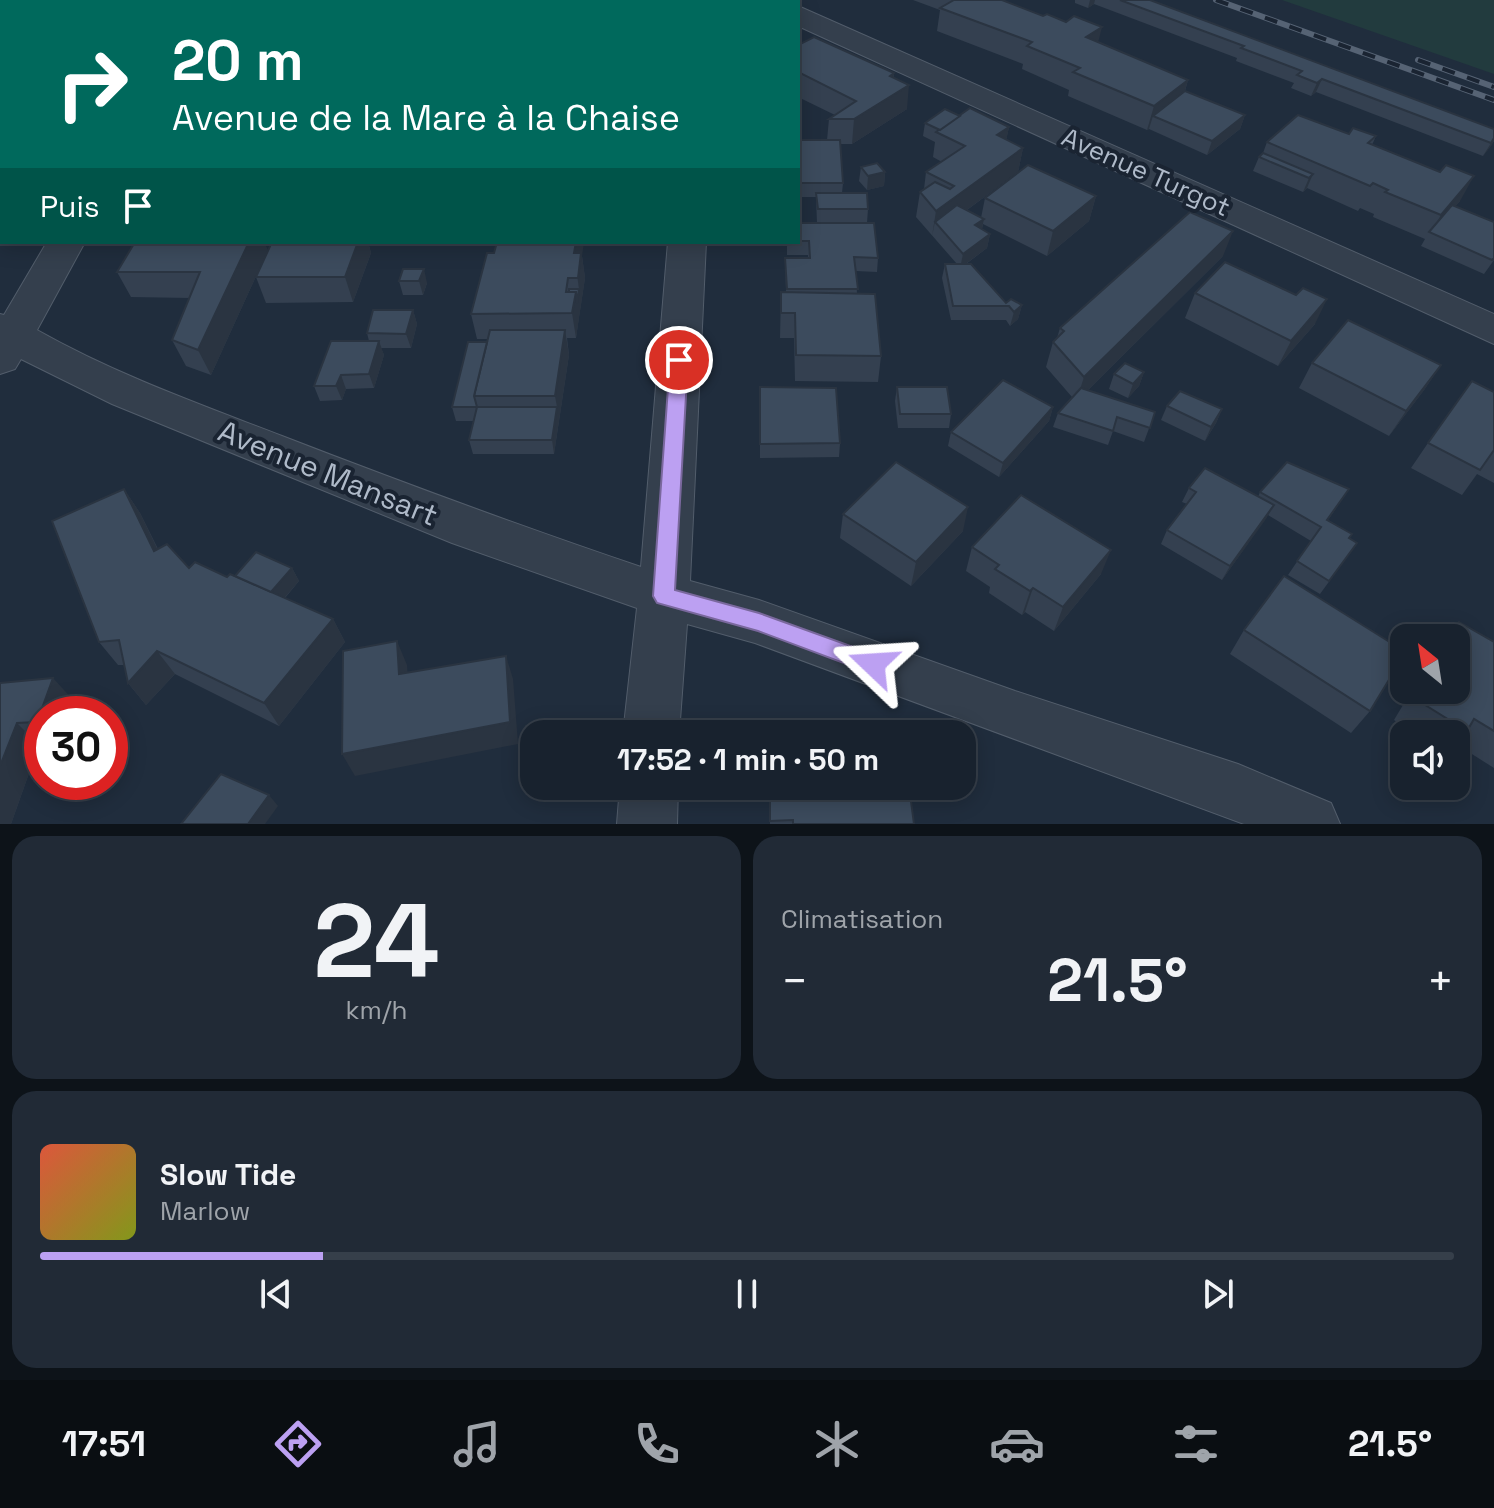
<!DOCTYPE html>
<html lang="fr">
<meta charset="utf-8">
<style>
body{margin:0;font-family:"Space Grotesk",sans-serif;background:#212a36;color:#f1f3f6;height:100vh;display:flex;flex-direction:column;font-size:30px;white-space:nowrap}
*{box-sizing:border-box;margin:0}
p{font-size:26px;color:#9fa4aa}
.icon{flex:none;width:44px;height:44px;fill:none;stroke:currentColor;stroke-width:2;stroke-linecap:round;stroke-linejoin:round}
.map{position:relative;height:824px;overflow:hidden}
.sheet{display:flex;flex-direction:column;gap:12px;padding:12px;background:#0d1319;flex:1}
.sheet>*{flex:none}
.guide{position:absolute;left:0px;top:0px;width:800px;height:244px;box-shadow:0 4px 20px #0003,0 0 0 2px #363f4a;background:#00695c;color:#fff;overflow:hidden}
.needle{width:52px;rotate:330deg}
.controls{position:absolute;left:1390px;top:624px;display:grid;gap:16px}
.controls a{display:grid;place-items:center;width:80px;height:80px;border-radius:16px;background:#18222e;box-shadow:0 4px 20px #0003,0 0 0 2px #363f4a;font-size:40px}
.speed{position:absolute;left:24px;top:696px;display:flex;gap:16px;font-size:40px;font-weight:700;text-align:center}
.speed>*{display:grid;place-content:center;width:104px;height:104px;border-radius:50%;background:#18222e;box-shadow:0 4px 20px #0003,0 0 0 2px #363f4a;line-height:1}
.speed .limit{border:12px solid #d22;background:#fff;color:#111}
.pin{position:absolute;display:grid;place-items:center;width:68px;height:68px;color:#fff;margin:-34px;border:4px solid #fff;border-radius:50%;box-shadow:0 2px 8px #0007}
.me{position:absolute;width:88px;margin:-44px;rotate:290deg;stroke-linejoin:round;filter:drop-shadow(0 0 6px #0008)}
.turn{display:flex;align-items:center;gap:28px;height:168px;padding:0 40px;font-size:36px}
.turn .icon{width:104px;height:104px;stroke-width:2.5}
.turn b{display:block;font-size:56px;line-height:68px}
.then{display:flex;align-items:center;height:76px;padding:0 40px;background:#0003;gap:16px;font-size:30px}
.big{font-size:60px;font-weight:600;line-height:1.1}
.sheet .widget{flex:1;display:flex;flex-direction:column;justify-content:center;gap:12px;min-width:0;padding:0 28px;border-radius:24px;background:#212a36}
.sheet .dial{align-items:center;gap:0}
.dial b{font-size:104px;line-height:1}
.song{display:flex;align-items:center;gap:24px}
.cover{width:96px;height:96px;border-radius:12px;background:linear-gradient(135deg,hsl(10 70% 55%),hsl(70 70% 35%))}
.played{height:8px;border-radius:4px;background:linear-gradient(90deg,#bca0f2 20%,#363f4a 20%)}
.keys{display:flex;justify-content:space-around;direction:ltr}
.heat{display:flex;justify-content:space-between;align-items:center;font-size:44px;direction:ltr}
.sheet .tiles{flex:1;display:grid;gap:12px;grid-template-columns:1fr 1fr}
.widget:last-child{grid-column:span 2}
.trip{position:absolute;left:520px;top:720px;width:456px;height:80px;border-radius:24px;background:#18222e;box-shadow:0 4px 20px #0003,0 0 0 2px #363f4a;font-weight:600;line-height:80px;text-align:center}
.tabs{display:flex;height:128px;justify-content:space-around;align-items:center;background:#0a0e12;color:#9fa4aa}
.tabs .icon{width:56px;height:56px}
.tabs .current{color:#bca0f2}
.tabs b{font-size:36px;color:#f1f3f6}
.map>svg:first-child{display:block}
.green{fill:#223b3e}
.lines{fill:none;stroke-linecap:round;stroke-linejoin:round}
.minor-casing{stroke:#525d6b;stroke-width:2}
.minor{fill:#343f4d;fill-rule:evenodd}
.rail-casing{stroke:#566374;stroke-width:6}
.rail{stroke:#1a2432;stroke-width:4;stroke-dasharray:13;stroke-linecap:butt}
.wall{fill:#344050}
.shaded-wall{fill:#2a3441}
.building{fill:#3c4b5d;stroke:#2a3441;stroke-width:2}
.route{fill:#bca0f2;stroke:#7a689d;stroke-width:2}
.labels{text-anchor:middle;dominant-baseline:central;stroke-width:8;stroke-linejoin:round;paint-order:stroke}
.far-street-label{font-size:26px;fill:#afbac9;stroke:#1a2432}
.street-label{font-size:30px;fill:#afbac9;stroke:#1a2432}
</style>
<div class="map">
<svg width="1494" height="824" viewBox="0 0 1494 824">
<rect width="100%" height="100%" fill="#202d3d"/>
<!-- green -->
<path class="green" d="M1282 0H1494V74Z"/>
<g class="lines">
<defs>
<g id="minor">
<rect x="691" y="0" width="28" height="2"/>
<path d="M798 6 1494 314V344L798 26Z"/>
<path d="M47 242H85L37 330C115 374 199 404 282 436 401 482 520 526 641 567L668 242H706L690 581 759 600 1015 691 1238 764 1331 803 1340 824H1244L755 643 687 624 679 734H623L637 608 452 543 112 404 21 359 15 369 0 374V314L4 315Z"/>
<path d="M620 786H678L677 824H617Z"/>
</g>
</defs>
<!-- minor casing -->
<use href="#minor" class="minor-casing"/>
<!-- minor -->
<use href="#minor" class="minor"/>
<defs>
<g id="rail">
<path d="M1216 0 1494 100"/>
<path d="M1418 60 1494 87"/>
</g>
</defs>
<!-- rail casing -->
<use href="#rail" class="rail-casing"/>
<!-- rail -->
<use href="#rail" class="rail"/>
</g>
<!-- wall -->
<g class="wall">
<path d="M271 0H366L365 2H270Z"/>
<path d="M415 0H511L512 2H415Z"/>
<path d="M913 0H1002L1098 42 1188 80 1185 91 1245 115 1240 129 1207 155 1149 129 1147 130 1068 96 1069 90 1022 69 1023 64 937 31 940 10Z"/>
<path d="M1075 0H1150L1494 129V141L1483 156 1316 92 1311 96 1291 88 1294 83 1236 61 1237 58 1094 4 1088 8 1075 3Z"/>
<path d="M2 16V101H0V19Z"/>
<path d="M798 45 894 73V77L907 109 852 144H840L843 183 842 193 868 209 867 223 878 258 877 272 856 271 857 294 881 356 878 382 795 381 794 338H780L781 292H786L785 258H808V255H787V242H798V223H817L816 197H798V140H827L829 119 835 115 798 97Z"/>
<path d="M960 116 1009 127 1006 140 1023 148 1018 172 967 210 981 218 985 198 1096 196 1089 221 1047 256 983 224 982 229 990 234 987 248 966 264 1006 303 1022 305 1018 319 1010 326 1006 320H951L942 278 945 264H957L916 217 920 192 924 189 926 172 942 162 933 157 935 142 923 136 925 123Z"/>
<path d="M1349 134 1376 136 1372 145 1460 201 1455 206 1494 260 1484 274 1421 246 1425 239 1373 217 1374 214 1360 208 1358 211 1307 188 1303 192 1253 171 1259 157 1263 153 1267 142Z"/>
<path d="M861 167 885 172 884 186 867 190 859 181Z"/>
<path d="M272 242H368L371 253 353 302 266 303 256 277Z"/>
<path d="M268 250 211 375 186 366 172 340 190 298 131 297 117 272Z"/>
<path d="M582 256 585 278 579 317 576 338H567L569 355 554 454H473L469 440 474 421H456L452 407 488 339H477L471 314Z"/>
<path d="M1223 256 1088 390 1155 412 1144 442 1113 431 1108 445 1053 427 1058 413 1072 397 1046 367 1053 342 1057 338 1060 328Z"/>
<path d="M403 269 427 283 423 295H403L399 281Z"/>
<path d="M1195 293 1315 324 1278 366 1185 318Z"/>
<path d="M413 310 417 324 411 348H381L384 355 374 388 346 389 342 400 320 401 314 386 369 341 367 333Z"/>
<path d="M1312 363 1441 365 1424 390 1389 436 1299 388Z"/>
<path d="M1144 372 1139 386 1128 398 1109 389 1114 374Z"/>
<path d="M760 387 840 443 839 457 760 458Z"/>
<path d="M897 387 951 414 949 428H898L895 401Z"/>
<path d="M1494 392V483L1477 474 1462 495 1411 468 1428 443Z"/>
<path d="M1167 406 1222 409 1216 423 1205 441 1161 420Z"/>
<path d="M1053 407 1049 421 999 477 948 446 951 432Z"/>
<path d="M1189 488 1258 497 1260 492 1349 489 1328 520 1352 534 1349 538 1347 557 1320 594 1288 575 1311 541 1268 515 1222 580 1161 544 1167 530 1187 504 1182 502Z"/>
<path d="M124 489 140 513 158 549 189 568 227 577 292 568 299 581 285 598 333 619 345 642 279 726 175 674 146 705 128 683 124 665H118L99 642Z"/>
<path d="M843 514 963 531 911 586 840 538Z"/>
<path d="M972 547 1101 574 1054 631 1025 612 1022 615 989 593 990 587 966 571Z"/>
<path d="M1459 622 1450 638H1445Z"/>
<path d="M1244 630 1370 711 1351 733 1230 654Z"/>
<path d="M1494 642V768L1456 744V734H1415L1394 720 1412 690H1456Z"/>
<path d="M0 683 74 701 69 714H42V745H39L11 824Z"/>
<path d="M770 786H909L914 824H770Z"/>
</g>
<!-- shaded-wall -->
<g class="shaded-wall">
<path d="M154 0H170L169 2H152Z"/>
<path d="M355 0H366L365 2H355Z"/>
<path d="M456 0H511L512 2H456Z"/>
<path d="M1090 0H1095L1094 4 1088 8Z"/>
<path d="M1102 27 1096 51 1086 37Z"/>
<path d="M894 73 892 96 909 85 907 109 852 144 854 119 890 76Z"/>
<path d="M1322 79 1316 92 1311 96 1317 83Z"/>
<path d="M1188 80 1181 104 1153 116 1149 129 1147 130 1154 106Z"/>
<path d="M1245 115 1240 129 1207 155 1212 141Z"/>
<path d="M1009 127 1004 151 997 135Z"/>
<path d="M1494 138 1492 145 1483 156 1491 143Z"/>
<path d="M1023 148 1018 172 941 229 935 222 932 236 936 211Z"/>
<path d="M885 172 884 186 867 190 868 176Z"/>
<path d="M1313 174 1307 188 1303 192 1309 178Z"/>
<path d="M1474 176 1460 201 1432 234 1431 233 1441 215Z"/>
<path d="M1096 196 1089 221 1047 256 1053 231Z"/>
<path d="M984 219 981 233 975 225Z"/>
<path d="M1233 231 1223 256 1076 402 1084 377Z"/>
<path d="M990 234 987 248 960 268 963 254Z"/>
<path d="M249 242H264L268 250 211 375 198 350Z"/>
<path d="M358 242H368L371 253 353 302 345 277Z"/>
<path d="M576 242H584L582 256 585 278 576 338 572 313 576 292 579 289 574 253Z"/>
<path d="M424 269 427 283 423 295 419 281Z"/>
<path d="M1327 299 1315 324 1278 366 1291 341Z"/>
<path d="M1022 305 1018 319 1010 326 1014 312Z"/>
<path d="M413 310 417 324 411 348 406 334Z"/>
<path d="M565 330 569 355 554 454 552 440 557 407 555 396Z"/>
<path d="M379 341 384 355 374 388 369 374Z"/>
<path d="M1441 365 1424 390 1389 436 1406 411Z"/>
<path d="M1144 372 1139 386 1128 398 1133 384Z"/>
<path d="M341 375 346 389 342 400 336 386Z"/>
<path d="M1053 407 1049 421 999 477 1003 463Z"/>
<path d="M1222 409 1216 423 1205 441 1211 427Z"/>
<path d="M124 489 140 513 170 575 154 551Z"/>
<path d="M1274 505 1266 519 1222 580 1230 566Z"/>
<path d="M968 507 963 531 911 586 916 562Z"/>
<path d="M1111 550 1101 574 1054 631 1063 607Z"/>
<path d="M292 568 299 581 274 610 266 597Z"/>
<path d="M1033 588 1025 612 1022 615 1030 591Z"/>
<path d="M333 619 345 642 279 726 264 703Z"/>
<path d="M397 641 407 665 409 697 399 674Z"/>
<path d="M157 651 175 674 146 705 128 683Z"/>
<path d="M506 656 513 679 518 744 355 776 342 754Z"/>
<path d="M53 678 74 701 69 714H42V728L37 722Z"/>
<path d="M17 723 39 745 11 824H0V766Z"/>
<path d="M269 795 278 806 265 824H248Z"/>
</g>
<!-- building -->
<g class="building">
<path d="M36 0H84L82 2H35Z"/>
<path d="M112 0H154L152 2H111Z"/>
<path d="M271 0H328L327 2H270Z"/>
<path d="M565 0H619L618 2H565Z"/>
<path d="M954 0H1002L1043 16 1047 14 1066 22 1074 16 1102 27 1086 37 1188 80 1154 106 1073 72 1080 68 1027 46 1032 42 940 8Z"/>
<path d="M1120 0H1150L1494 129V138L1491 143 1322 79 1317 83 1297 75 1302 71 1241 48 1244 46Z"/>
<path d="M2 16V34H0V19Z"/>
<path d="M814 37 894 73 890 76 909 85 854 119H829L856 101 798 72V45Z"/>
<path d="M2 42V76H0V45Z"/>
<path d="M1185 91 1245 115 1212 141 1153 116Z"/>
<path d="M970 108 1009 127 997 135 1023 148 936 211 920 192 935 182 950 189 954 186 926 172 965 146 936 132Z"/>
<path d="M945 109 960 116 940 130 925 123Z"/>
<path d="M1298 115 1349 134 1353 128 1376 136 1368 143 1440 172 1446 165 1474 176 1441 215 1385 192 1388 190 1373 183 1370 186 1267 142Z"/>
<path d="M798 140H840L843 183H798Z"/>
<path d="M1263 153 1313 174 1309 178 1259 157Z"/>
<path d="M877 163 885 172 868 176 861 167Z"/>
<path d="M1028 165 1096 196 1053 231 985 198Z"/>
<path d="M816 193H867L868 209H818Z"/>
<path d="M957 205 984 219 975 225 990 234 963 254 935 222Z"/>
<path d="M1452 205 1494 222V258L1492 260 1429 232Z"/>
<path d="M1190 212 1233 231 1084 377 1053 342 1064 331 1060 328Z"/>
<path d="M798 223H874L878 258 854 257 858 289H787L785 258H810L809 241H798Z"/>
<path d="M135 242H249L198 350 172 340 200 272H117Z"/>
<path d="M272 242H358L345 277H256Z"/>
<path d="M497 242H576L574 253H581L578 278H568L566 292H576L572 313 471 314 487 253H494Z"/>
<path d="M1225 262 1296 295 1303 288 1327 299 1291 341 1195 293Z"/>
<path d="M945 264H971L1006 303 1011 299 1022 305 1014 312 1009 306H953Z"/>
<path d="M403 269H424L419 281H399Z"/>
<path d="M569 289H579L577 303 576 292H569Z"/>
<path d="M781 292 875 294 881 356 796 355 795 313H781Z"/>
<path d="M373 310H413L406 334 367 333Z"/>
<path d="M1348 320 1441 365 1406 411 1312 363Z"/>
<path d="M490 330H565L555 396H474Z"/>
<path d="M331 341H379L369 374 341 375 336 386H314Z"/>
<path d="M468 342H487L474 396 477 407H452Z"/>
<path d="M1125 363 1144 372 1133 384 1114 374Z"/>
<path d="M1003 380 1053 407 1003 463 951 432Z"/>
<path d="M1472 381 1494 392V450L1480 470 1428 443Z"/>
<path d="M760 387 836 388 840 443 760 444Z"/>
<path d="M897 387H947L951 414H900Z"/>
<path d="M1081 388 1155 412 1150 428 1117 417 1113 431 1058 413Z"/>
<path d="M1180 391 1222 409 1211 427 1167 406Z"/>
<path d="M477 407H557L552 440H469Z"/>
<path d="M896 462 968 507 916 562 843 514Z"/>
<path d="M1287 462 1349 489 1327 520 1352 534 1349 538 1357 543 1329 581 1297 561 1321 527 1260 492Z"/>
<path d="M1205 468 1274 505 1230 566 1167 530 1196 492 1189 488Z"/>
<path d="M124 489 154 551 167 544 189 568 195 562 227 577 230 574 333 619 264 703 157 651 128 683 119 640 99 642 52 521Z"/>
<path d="M1021 495 1111 550 1063 607 1033 588 1030 591 995 569 999 565 972 547Z"/>
<path d="M256 552 292 568 271 592 235 576Z"/>
<path d="M1284 576 1404 651V655L1370 711 1244 630Z"/>
<path d="M1459 622 1494 642V731L1474 719 1467 731 1414 698 1419 690H1456V638H1450Z"/>
<path d="M397 641 399 674 506 656 510 722 342 754 343 651Z"/>
<path d="M53 678 37 722 17 723 0 766V683Z"/>
<path d="M221 774 269 795 248 824H181Z"/>
<path d="M770 786H909L914 824H793V820L770 821Z"/>
</g>
<!-- route -->
<path class="route" d="M679 354 688 360 675 590 759 613 881 657 884 664 881 671 873 674 758 631 657 603 653 596 670 360Z"/>
<g class="labels">
<!-- far-street labels -->
<g class="far-street-label">
<text transform="translate(1146 172) rotate(24)">Avenue Turgot</text>
</g>
<!-- street labels -->
<g class="street-label">
<text transform="translate(328 473) rotate(22)">Avenue Mansart</text>
</g>
</g>
</svg>
<div class="controls">
<a><svg class="needle" viewBox="-14 -14 28 28"><path d="M0-13l5 13h-10z" fill="#e53935"/><path d="M0 13l5-13h-10z" fill="#9fa4aa"/></svg></a>
<a><svg class="icon" aria-label="sound" viewBox="0 0 24 24"><path d="M4 9h4l5-4v14l-5-4H4zM17 9q2 3 0 6"/></svg></a>
</div>
<div class="speed"><div class="limit">30</div></div>
<div class="pin" style="left:679px;top:360px;background:#d93025"><svg class="icon" aria-label="arrive" viewBox="0 0 24 24"><path d="M6 21V4h12l-3 4 3 4H6"/></svg></div>
<svg class="me" style="left:873px;top:664px" viewBox="-20 -20 40 40"><path d="M0-17L14 15 0 8-14 15z" fill="#bca0f2" stroke="#fff" stroke-width="4"/></svg>
<div class="trip">17:52 · 1 min · 50 m</div>
<div class="guide">
<div class="turn"><svg class="icon" aria-label="right" viewBox="0 0 24 24"><path d="M7 20v-9h11M14 6l5 5-5 5"/></svg><div><b>20 m</b>Avenue de la Mare à la Chaise</div></div>
<div class="then">Puis<svg class="icon" aria-label="arrive" viewBox="0 0 24 24"><path d="M6 21V4h12l-3 4 3 4H6"/></svg></div>
</div>
</div>
<section class="sheet">
<div class="tiles">
<div class="widget dial"><b>24</b><p>km/h</p></div>
<div class="widget"><p>Climatisation</p>
<div class="heat"><a>−</a><b class="big">21.5°</b><a>+</a></div>
</div>
<div class="widget">
<div class="song"><i class="cover"></i><div><b>Slow Tide</b><p>Marlow</p></div></div>
<div class="played"></div>
<div class="keys"><svg class="icon" aria-label="previous" viewBox="0 0 24 24"><path d="M18 5L8 12l10 7zM5 5v14"/></svg><svg class="icon" aria-label="pause" viewBox="0 0 24 24"><path d="M8 5v14M16 5v14"/></svg><svg class="icon" aria-label="next" viewBox="0 0 24 24"><path d="M6 5l10 7-10 7zM19 5v14"/></svg></div>
</div>
</div>
</section>
<nav class="tabs">
<b>17:51</b>
<svg class="icon current" aria-label="directions" viewBox="0 0 24 24"><path d="M12 3l9 9-9 9-9-9zM9 14v-3h6M13 9l2 2-2 2"/></svg>
<svg class="icon" aria-label="music" viewBox="0 0 24 24"><path d="M9 18V5l10-2v13"/><circle cx="6" cy="18" r="3"/><circle cx="16" cy="16" r="3"/></svg>
<svg class="icon" aria-label="phone" viewBox="0 0 24 24"><path d="M5 4h4l2 5-3 2q2 4 5 5l2-3 5 2v4C11 20 4 13 5 4z"/></svg>
<svg class="icon" aria-label="climate" viewBox="0 0 24 24"><path d="M12 3v18M4 7l16 10M4 17L20 7"/></svg>
<svg class="icon" aria-label="car" viewBox="0 0 24 24"><path d="M5 17H2v-5l4-1 3-4h7l3 4 3 1v5h-3M9 17h6M6 11h13"/><circle cx="7" cy="17" r="2"/><circle cx="17" cy="17" r="2"/></svg>
<svg class="icon" aria-label="filters" viewBox="0 0 24 24"><path d="M4 7h16M4 17h16"/><circle cx="9" cy="7" r="2"/><circle cx="15" cy="17" r="2"/></svg>
<b>21.5°</b>
</nav>
